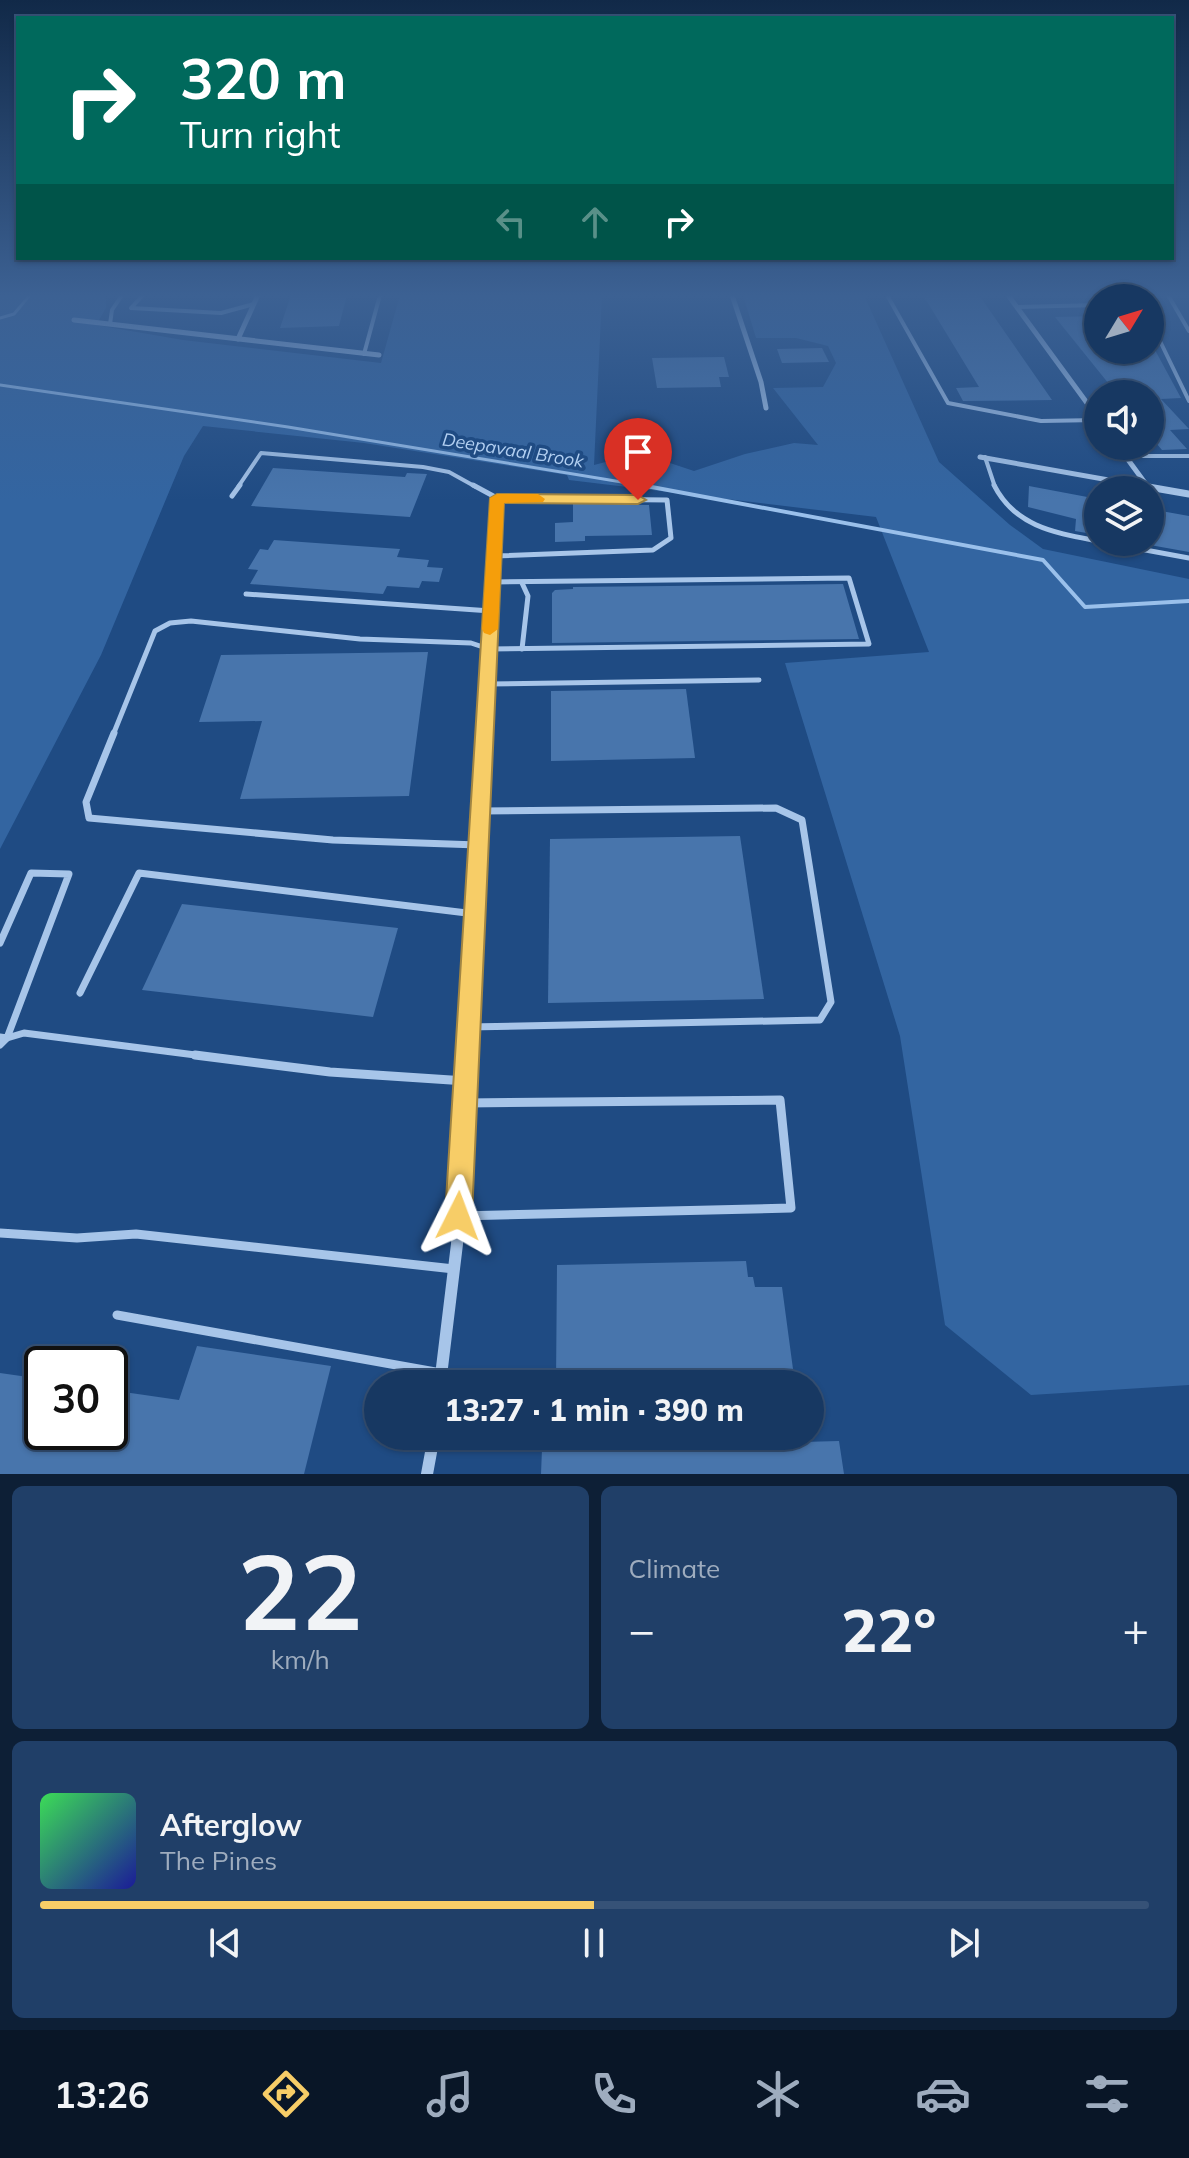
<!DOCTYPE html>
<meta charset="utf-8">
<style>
body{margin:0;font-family:Mulish,sans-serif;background:#203f68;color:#f1f3f6;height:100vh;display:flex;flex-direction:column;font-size:30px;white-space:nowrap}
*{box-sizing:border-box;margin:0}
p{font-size:26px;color:#9eacbe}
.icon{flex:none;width:44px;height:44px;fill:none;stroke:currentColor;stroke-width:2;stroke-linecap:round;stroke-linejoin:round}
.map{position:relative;height:1474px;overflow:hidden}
.drawer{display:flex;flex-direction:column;gap:12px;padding:12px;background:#0d1f36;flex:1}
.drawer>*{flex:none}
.banner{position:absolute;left:16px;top:16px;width:1158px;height:244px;border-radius:0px;box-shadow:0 2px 6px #0004,0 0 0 2px #365277;background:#00695c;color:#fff;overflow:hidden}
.needle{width:52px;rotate:52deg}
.fabs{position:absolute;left:1084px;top:284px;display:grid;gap:16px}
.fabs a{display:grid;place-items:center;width:80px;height:80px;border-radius:50%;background:#173862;box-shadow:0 2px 6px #0004,0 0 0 2px #365277;font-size:40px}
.speed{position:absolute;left:24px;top:1346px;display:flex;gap:16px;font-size:40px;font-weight:700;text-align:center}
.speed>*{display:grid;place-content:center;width:104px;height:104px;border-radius:50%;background:#173862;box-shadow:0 2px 6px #0004,0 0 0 2px #365277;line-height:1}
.speed .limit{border:4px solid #111;border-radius:12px;background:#fff;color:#111}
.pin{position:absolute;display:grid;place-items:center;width:68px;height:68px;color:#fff;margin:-82px -34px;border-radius:50% 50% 50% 0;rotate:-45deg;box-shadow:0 0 8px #0007}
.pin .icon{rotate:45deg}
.me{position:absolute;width:88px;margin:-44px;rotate:3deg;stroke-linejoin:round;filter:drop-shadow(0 0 6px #0008)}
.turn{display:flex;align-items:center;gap:28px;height:168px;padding:0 32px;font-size:36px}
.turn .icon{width:104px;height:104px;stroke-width:2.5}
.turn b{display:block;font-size:56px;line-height:68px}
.lanes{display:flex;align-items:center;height:76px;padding:0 32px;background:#0003;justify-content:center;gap:40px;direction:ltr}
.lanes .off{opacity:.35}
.big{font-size:60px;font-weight:800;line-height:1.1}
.drawer .tile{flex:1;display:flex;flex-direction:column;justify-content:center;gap:12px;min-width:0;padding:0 28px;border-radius:12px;background:#203f68}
.drawer .dial{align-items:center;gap:0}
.dial b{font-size:104px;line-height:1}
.song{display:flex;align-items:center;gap:24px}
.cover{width:96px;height:96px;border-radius:12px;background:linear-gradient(135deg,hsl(130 70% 55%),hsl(240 70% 35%))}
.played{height:8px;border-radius:4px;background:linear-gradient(90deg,#f7cd67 50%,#365277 50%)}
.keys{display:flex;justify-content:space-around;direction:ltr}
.heat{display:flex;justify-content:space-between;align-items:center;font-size:44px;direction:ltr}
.drawer .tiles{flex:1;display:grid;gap:12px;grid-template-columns:1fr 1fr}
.tile:last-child{grid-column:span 2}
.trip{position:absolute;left:364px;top:1370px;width:460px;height:80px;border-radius:40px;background:#173862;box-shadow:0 2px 6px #0004,0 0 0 2px #365277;font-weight:800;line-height:80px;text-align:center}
.tab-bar{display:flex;height:128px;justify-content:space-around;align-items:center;background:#091627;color:#9eacbe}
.tab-bar .icon{width:56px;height:56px}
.tab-bar .active{color:#f7cd67}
.tab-bar b{font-size:36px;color:#f1f3f6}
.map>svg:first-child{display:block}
.green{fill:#3365a1}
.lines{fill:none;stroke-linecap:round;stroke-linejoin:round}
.stream-far1{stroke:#9ac0eb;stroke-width:3}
.stream{stroke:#9ac0eb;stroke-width:4}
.building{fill:#4875ac}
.lane-far3{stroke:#a7c5e9;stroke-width:4}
.lane-far2{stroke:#a7c5e9;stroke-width:5}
.lane-far1{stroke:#a7c5e9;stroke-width:7}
.lane{stroke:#a7c5e9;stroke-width:9}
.street-far3{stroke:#a7c5e9;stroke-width:5}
.street-far2{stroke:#a7c5e9;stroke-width:7}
.street-far1{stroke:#a7c5e9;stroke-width:9}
.street{stroke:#a7c5e9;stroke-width:12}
.route{fill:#f7cd67;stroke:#a18543;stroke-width:2}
.slow{fill:#f59e0b}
.labels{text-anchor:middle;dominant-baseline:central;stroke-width:7;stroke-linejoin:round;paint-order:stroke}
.far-water-label{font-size:18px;font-style:italic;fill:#b2cff1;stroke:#1f4b83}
</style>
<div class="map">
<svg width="1189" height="1474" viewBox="0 0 1189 1474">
<rect width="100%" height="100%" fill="#1f4b83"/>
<!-- green -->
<path class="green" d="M0 295H106V308L96 325 183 340 381 363 400 295H602L594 465 640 453 694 471 745 454 794 443 818 445 773 388 823 387 836 363 828 346 796 338H756L743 295H864L939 462 1010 525 1043 549 1189 579V1385L1031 1395 945 1325 900 1036 785 663 929 652 876 517 569 480 567 475 364 443 203 426 184 456 101 655 0 849Z"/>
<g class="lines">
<!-- stream-far1 -->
<g class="stream-far1">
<path d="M0 318 14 314 30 295"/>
<path d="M0 385 288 427 652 487"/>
</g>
<!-- stream -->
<path class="stream" d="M641 485 1043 560 1085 607 1189 601"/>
</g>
<!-- building -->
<g class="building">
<path d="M291 295H347L339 326 280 328Z"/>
<path d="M923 295H979L1052 400 963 401 956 388 979 387Z"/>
<path d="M1098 316V350H1155L1181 398 1161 399 1189 429 1170 430 1187 449 1162 450 1150 436V394H1117L1055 317Z"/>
<path d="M822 348 829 362 782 363 777 349Z"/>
<path d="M724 357 729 377H719L721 387 657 388 652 358Z"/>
<path d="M273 468 405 477 407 473 427 474 410 517 251 506Z"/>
<path d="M1029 486 1098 499V535L1075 531 1076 519 1028 507Z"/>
<path d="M573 504 649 505 652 535 585 536V541L555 542V523L573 522Z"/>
<path d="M1150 509 1189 516V552L1150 545Z"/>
<path d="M274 540 400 549 397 557 429 560 427 567 443 568 439 582 422 581 419 588 387 586 383 594 250 584 258 570 248 569 260 549 268 550Z"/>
<path d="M843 584 859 639 552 643V593L555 590 573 589V587Z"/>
<path d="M428 652 409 796 240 799 262 721 199 722 221 655Z"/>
<path d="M686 689 695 758 551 761V691Z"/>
<path d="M740 836 764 999 548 1003 550 839Z"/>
<path d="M182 904 398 928 373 1017 142 990Z"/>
<path d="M746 1261 748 1277H753L755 1287H782L795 1384H556L557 1265Z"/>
<path d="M197 1346 331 1366 304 1474H0V1373L42 1379V1432H110V1390L179 1400Z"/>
<path d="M556 1436H802V1442L839 1441 844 1474H541L542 1449H556Z"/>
</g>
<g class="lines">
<!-- lane-far3 -->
<g class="lane-far3">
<path d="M143 295 131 308 221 313 254 304"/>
<path d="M887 295 948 403 1041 421 1098 420"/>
<path d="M1168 295 1189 331"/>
<path d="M1017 307 1098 305"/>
<path d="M110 324 112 310 122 295"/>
<path d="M1150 332 1159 339 1189 401"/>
<path d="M364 354 380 295"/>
<path d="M1126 456H1189"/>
<path d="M985 457 995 487"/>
<path d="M238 487 261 453 423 467 449 472 476 487"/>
</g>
<!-- lane-far2 -->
<g class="lane-far2">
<path d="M473 485 497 498 667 500 671 538 653 550 494 556"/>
<path d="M994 485C1015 527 1056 533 1098 541"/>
<path d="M232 496 240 485"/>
<path d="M1102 542 1189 558"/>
<path d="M522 583 528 596 522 649"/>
<path d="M246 594 491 611"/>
<path d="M487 684 759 680"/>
<path d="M113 735 155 631 170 623 191 621 360 639 471 643 489 649 869 644 849 578 492 582"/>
</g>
<!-- lane-far1 -->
<g class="lane-far1">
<path d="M114 733 86 802 89 818 333 840 478 845"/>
<path d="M0 943 31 873 69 874 7 1038 0 1037"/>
<path d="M80 993 139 873 475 914"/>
<path d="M468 1027 820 1020 831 1002 802 820 776 808 480 811"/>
<path d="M0 1045 7 1038 24 1033 211 1057"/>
</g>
<!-- lane -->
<g class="lane">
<path d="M195 1055 330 1072 466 1081"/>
<path d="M459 1216 791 1208 780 1100 465 1103"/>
<path d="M0 1233 77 1238 136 1234 454 1269"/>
<path d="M117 1315 441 1373"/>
</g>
<!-- street-far3 -->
<g class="street-far3">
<path d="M732 295 761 382 766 408"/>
<path d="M1008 295 1098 418"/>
<path d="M74 320 379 355"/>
<path d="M238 339 258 295"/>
<path d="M1118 446 1148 487"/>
<path d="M980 457 1148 487"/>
</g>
<!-- street-far2 -->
<g class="street-far2">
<path d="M1137 485 1189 494"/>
<path d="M484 735 497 498"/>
</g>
<!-- street-far1 -->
<path class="street-far1" d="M467 1057 484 733"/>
<!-- street -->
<g class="street">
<path d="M440 1384 457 1244 467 1055"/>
<path d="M427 1474 434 1436"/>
</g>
</g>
<!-- sky -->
<linearGradient id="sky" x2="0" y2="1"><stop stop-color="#112948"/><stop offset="0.59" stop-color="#3c6193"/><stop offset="1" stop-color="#3c6193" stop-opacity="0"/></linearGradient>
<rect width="1189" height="501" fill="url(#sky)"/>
<!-- route -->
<path class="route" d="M497 494 638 495 646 500 638 504 504 503 472 1216 468 1225 458 1229 449 1225 445 1216 490 498Z"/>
<!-- slow -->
<path class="slow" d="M538 494 545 499 543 502 504 503 498 629 490 635 484 633 482 629 490 498 497 494Z"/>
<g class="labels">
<!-- far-water labels -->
<g class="far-water-label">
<text transform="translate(513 450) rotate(9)">Deepavaal Brook</text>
</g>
</g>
</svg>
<div class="fabs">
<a><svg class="needle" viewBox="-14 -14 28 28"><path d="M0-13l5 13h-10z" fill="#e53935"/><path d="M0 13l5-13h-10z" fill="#9eacbe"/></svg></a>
<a><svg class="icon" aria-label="sound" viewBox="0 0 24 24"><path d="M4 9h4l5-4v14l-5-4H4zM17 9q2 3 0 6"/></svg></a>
<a><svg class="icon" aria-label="layers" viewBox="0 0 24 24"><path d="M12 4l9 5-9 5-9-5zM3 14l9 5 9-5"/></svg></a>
</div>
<div class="speed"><div class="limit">30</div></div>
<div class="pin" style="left:638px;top:500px;background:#d93025"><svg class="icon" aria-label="arrive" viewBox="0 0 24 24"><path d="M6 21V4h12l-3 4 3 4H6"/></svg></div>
<svg class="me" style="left:458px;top:1216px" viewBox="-20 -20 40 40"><path d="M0-17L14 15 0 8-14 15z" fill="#f7cd67" stroke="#fff" stroke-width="4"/></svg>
<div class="trip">13:27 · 1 min · 390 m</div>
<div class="banner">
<div class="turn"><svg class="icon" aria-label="right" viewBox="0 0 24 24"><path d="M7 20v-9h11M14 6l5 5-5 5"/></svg><div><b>320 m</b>Turn right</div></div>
<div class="lanes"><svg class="icon off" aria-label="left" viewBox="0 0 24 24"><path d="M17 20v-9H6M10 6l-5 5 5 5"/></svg><svg class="icon off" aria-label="ahead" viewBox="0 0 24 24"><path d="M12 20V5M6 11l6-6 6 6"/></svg><svg class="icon" aria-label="right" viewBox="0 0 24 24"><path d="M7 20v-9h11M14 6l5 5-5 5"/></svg></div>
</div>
</div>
<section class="drawer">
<div class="tiles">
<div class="tile dial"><b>22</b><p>km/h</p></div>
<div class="tile"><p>Climate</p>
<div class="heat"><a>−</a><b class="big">22°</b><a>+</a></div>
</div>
<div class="tile">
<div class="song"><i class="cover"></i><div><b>Afterglow</b><p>The Pines</p></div></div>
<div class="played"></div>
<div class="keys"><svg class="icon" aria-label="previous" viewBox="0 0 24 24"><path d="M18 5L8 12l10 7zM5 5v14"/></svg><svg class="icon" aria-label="pause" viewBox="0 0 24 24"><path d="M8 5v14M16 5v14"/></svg><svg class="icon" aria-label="next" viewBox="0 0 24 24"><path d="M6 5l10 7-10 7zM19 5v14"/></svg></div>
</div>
</div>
</section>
<nav class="tab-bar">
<b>13:26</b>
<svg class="icon active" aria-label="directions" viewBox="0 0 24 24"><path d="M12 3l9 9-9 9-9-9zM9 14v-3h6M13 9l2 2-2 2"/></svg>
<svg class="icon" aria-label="music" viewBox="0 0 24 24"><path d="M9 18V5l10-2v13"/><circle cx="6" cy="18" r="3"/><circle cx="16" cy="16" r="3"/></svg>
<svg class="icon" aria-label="phone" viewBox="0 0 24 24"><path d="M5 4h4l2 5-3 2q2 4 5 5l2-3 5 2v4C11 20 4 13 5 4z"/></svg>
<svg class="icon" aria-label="climate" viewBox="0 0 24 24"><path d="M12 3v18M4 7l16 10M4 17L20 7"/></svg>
<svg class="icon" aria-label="car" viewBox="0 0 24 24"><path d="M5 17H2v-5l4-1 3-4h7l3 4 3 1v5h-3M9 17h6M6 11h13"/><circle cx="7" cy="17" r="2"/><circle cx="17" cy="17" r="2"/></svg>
<svg class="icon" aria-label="filters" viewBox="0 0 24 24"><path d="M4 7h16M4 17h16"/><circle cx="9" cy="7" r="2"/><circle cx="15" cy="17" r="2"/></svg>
</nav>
